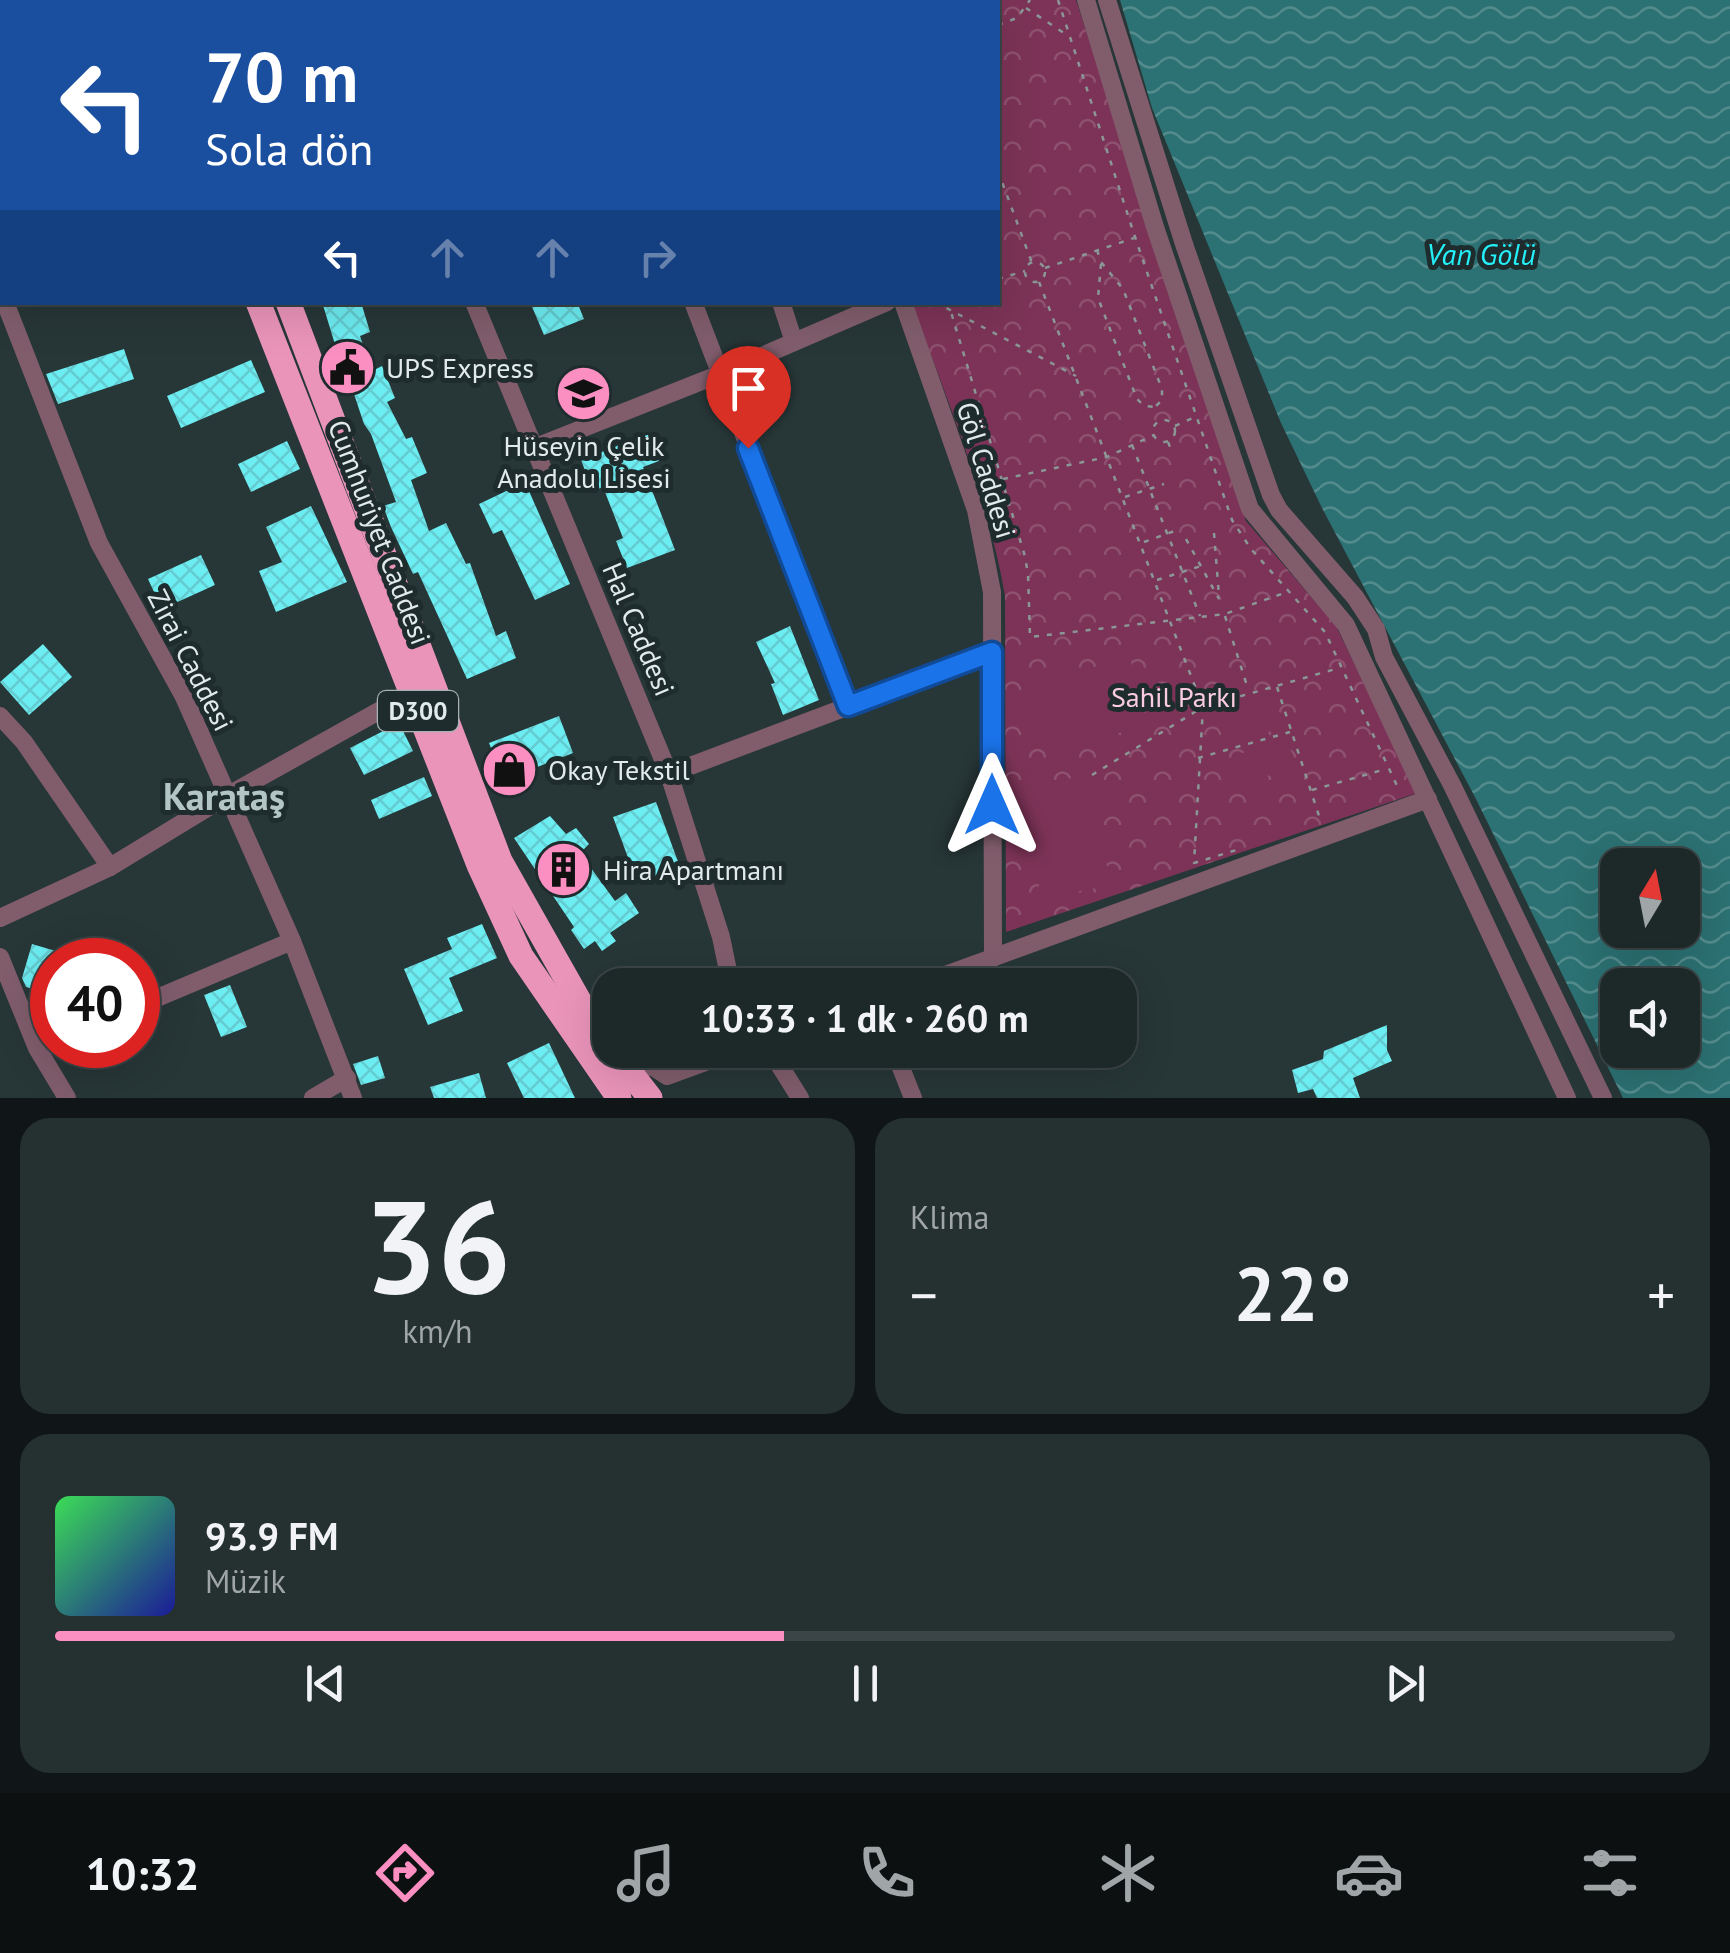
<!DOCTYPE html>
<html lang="tr">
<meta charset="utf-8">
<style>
body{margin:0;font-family:"PT Sans",sans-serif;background:#253031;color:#f1f3f6;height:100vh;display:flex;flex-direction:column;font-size:38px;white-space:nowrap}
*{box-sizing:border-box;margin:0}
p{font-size:32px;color:#a0a6a8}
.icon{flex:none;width:55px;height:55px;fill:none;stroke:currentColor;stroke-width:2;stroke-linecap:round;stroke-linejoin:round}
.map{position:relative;height:1098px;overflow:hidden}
.details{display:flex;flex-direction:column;gap:20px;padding:20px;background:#101617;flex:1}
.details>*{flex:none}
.hud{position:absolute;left:0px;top:0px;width:1000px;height:305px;box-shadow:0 10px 40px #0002,0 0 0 2px #3b4446;background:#1a4fa0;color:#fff;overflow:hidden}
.needle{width:65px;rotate:10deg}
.controls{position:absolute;left:1600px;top:848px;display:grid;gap:20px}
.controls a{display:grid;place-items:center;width:100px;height:100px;border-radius:20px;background:#1d2829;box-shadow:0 10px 40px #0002,0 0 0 2px #3b4446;font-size:50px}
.speed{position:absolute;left:30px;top:938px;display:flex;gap:20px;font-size:50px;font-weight:700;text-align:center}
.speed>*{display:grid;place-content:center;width:130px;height:130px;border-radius:50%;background:#1d2829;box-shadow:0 10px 40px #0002,0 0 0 2px #3b4446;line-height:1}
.speed .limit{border:15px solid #d22;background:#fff;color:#111}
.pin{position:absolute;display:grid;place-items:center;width:85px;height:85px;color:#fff;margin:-102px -42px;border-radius:50% 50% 50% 0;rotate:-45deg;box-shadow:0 0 10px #0007}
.pin .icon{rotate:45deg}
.me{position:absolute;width:110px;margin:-55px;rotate:0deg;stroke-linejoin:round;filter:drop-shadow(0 0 8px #0008)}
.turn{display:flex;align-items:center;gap:35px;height:210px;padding:0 40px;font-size:45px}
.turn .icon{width:130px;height:130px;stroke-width:2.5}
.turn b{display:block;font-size:70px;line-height:85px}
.lanes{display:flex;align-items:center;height:95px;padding:0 40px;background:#0003;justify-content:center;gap:50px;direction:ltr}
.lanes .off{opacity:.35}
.big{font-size:75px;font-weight:700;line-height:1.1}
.details .widget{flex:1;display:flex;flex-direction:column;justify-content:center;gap:15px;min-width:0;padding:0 35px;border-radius:30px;background:#253031}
.details .dial{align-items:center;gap:0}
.dial b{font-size:130px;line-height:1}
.song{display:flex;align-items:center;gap:30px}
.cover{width:120px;height:120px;border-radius:15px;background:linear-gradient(135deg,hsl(130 70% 55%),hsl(240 70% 35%))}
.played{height:10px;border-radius:5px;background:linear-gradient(90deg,#fc8fc1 45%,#3b4446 45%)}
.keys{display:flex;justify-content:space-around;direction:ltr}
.heat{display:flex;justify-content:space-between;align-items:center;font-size:55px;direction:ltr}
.details .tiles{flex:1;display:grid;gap:20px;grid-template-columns:1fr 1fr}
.widget:last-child{grid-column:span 2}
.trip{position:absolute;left:592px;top:968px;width:545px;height:100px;border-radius:30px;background:#1d2829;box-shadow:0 10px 40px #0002,0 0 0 2px #3b4446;font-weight:700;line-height:100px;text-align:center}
.dock{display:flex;height:160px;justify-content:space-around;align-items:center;background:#0c1010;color:#a0a6a8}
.dock .icon{width:70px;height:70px}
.dock .on{color:#fc8fc1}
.dock b{font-size:45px;color:#f1f3f6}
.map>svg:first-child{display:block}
.park{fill:url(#park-crowns)}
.garden{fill:#7c3357}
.water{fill:url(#water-waves);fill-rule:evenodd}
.building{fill:url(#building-cross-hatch)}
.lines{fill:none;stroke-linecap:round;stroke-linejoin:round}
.path{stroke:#8b9797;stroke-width:2.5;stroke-dasharray:5 8;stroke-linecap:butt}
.minor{stroke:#815d6c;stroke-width:18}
.highway{stroke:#ea94ba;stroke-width:25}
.route-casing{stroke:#114b97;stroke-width:25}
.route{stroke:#1a73e8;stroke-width:18}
.labels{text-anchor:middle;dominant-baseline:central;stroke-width:10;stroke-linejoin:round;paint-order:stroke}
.shield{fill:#1e2c2d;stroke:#a7b2b2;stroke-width:2.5}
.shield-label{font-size:25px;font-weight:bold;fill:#e2ebeb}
.poi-label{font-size:28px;fill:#e2ebeb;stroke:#1e2c2d;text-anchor:start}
.street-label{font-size:28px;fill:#e2ebeb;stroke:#1e2c2d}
.park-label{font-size:28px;fill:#faccdf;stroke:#1e2c2d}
.water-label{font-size:30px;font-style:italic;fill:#23f0f8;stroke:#1e2c2d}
.district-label{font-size:38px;font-weight:bold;fill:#b3c5c5;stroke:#1e2c2d}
</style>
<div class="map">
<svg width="1730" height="1098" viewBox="0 0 1730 1098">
<defs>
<pattern id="park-crowns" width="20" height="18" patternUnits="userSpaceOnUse" patternTransform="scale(2.5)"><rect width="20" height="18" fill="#7c3357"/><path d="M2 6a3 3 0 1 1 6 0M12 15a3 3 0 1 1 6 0" fill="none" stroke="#8e516f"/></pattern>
<pattern id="water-waves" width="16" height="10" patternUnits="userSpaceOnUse" patternTransform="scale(2.5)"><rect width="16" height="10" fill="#2c7173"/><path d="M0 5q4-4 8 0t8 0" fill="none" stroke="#548c8e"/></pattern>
<pattern id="building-cross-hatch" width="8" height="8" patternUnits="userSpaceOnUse" patternTransform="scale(2.5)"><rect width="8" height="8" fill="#6cedf2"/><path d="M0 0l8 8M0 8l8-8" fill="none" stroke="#64ccd0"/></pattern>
</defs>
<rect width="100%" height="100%" fill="#273637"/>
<!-- park -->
<path class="park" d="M806 0H1076L1246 521 1336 626 1417 793 1006 932 1005 596C988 495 946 399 912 303L998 302V2Z"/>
<!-- garden -->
<g class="garden">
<path d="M1131 661 1142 729 1031 747 1020 679Z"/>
<path d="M1273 692 1284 727 1226 745 1215 710Z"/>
<path d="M1287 739 1296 767 1242 784 1233 756Z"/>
<path d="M1092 775 1110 886 1041 897 1023 786Z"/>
</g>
<!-- water -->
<path class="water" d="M1120 0H1730V1098H1623L1476 799 1322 508 1281 423 1152 108ZM1618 865H1682V930H1618ZM1618 985H1682V1050H1618Z"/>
<!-- building -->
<g class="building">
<path d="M322 302H361L370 332 360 336 372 371 382 366 395 398 387 402 406 439 412 437 427 473 411 480 429 531 446 523 466 564 470 563 496 636 506 631 516 658 467 679 418 572 413 574 391 527 383 506 396 502 371 434 364 424 348 376 345 377Z"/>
<path d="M530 302H577L584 319 544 335Z"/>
<path d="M124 349 134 379 58 404 46 374Z"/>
<path d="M251 360 265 392 181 428 167 396Z"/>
<path d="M648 434 659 461 643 467 675 550 627 568 616 541 623 538 603 487 593 491 581 460Z"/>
<path d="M287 441 300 469 251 492 238 464Z"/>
<path d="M525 482 570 584 535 600 502 530 493 534 479 504Z"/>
<path d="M311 506 347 582 276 612 259 571 282 562 266 527Z"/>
<path d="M201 555 215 585 162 609 148 579Z"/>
<path d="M790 626 819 700 783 715 771 684 775 683 756 642Z"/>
<path d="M43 644 72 677 29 715 0 682Z"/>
<path d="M559 716 573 753 504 780 489 743Z"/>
<path d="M399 723 413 751 364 775 350 748Z"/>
<path d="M424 777 432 796 379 819 371 800Z"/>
<path d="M656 802 680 867 637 882 613 817Z"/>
<path d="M550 816 566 834 576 828 589 844 580 853 615 901 626 893 639 913 610 933 616 941 602 951 595 941 584 949 571 930 574 927 514 838Z"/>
<path d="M482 924 497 958 449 978 463 1011 428 1025 404 969 452 949 447 938Z"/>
<path d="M32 944 76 957V960H52V995L26 987 22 978Z"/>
<path d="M230 985 247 1027 221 1037 204 995Z"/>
<path d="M1387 1025V1050L1392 1061 1353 1078 1360 1098H1317L1313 1089 1298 1093 1292 1070 1323 1059 1324 1051Z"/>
<path d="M549 1043 575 1098H524L507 1063Z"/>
<path d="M378 1056 385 1078 361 1085 353 1064Z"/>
<path d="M479 1073 486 1098H434L430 1087Z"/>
</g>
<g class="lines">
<!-- path -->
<g class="path">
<path d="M934 0 935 2"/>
<path d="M958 0 959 2"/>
<path d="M1058 0 1135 237 1232 520 1251 549 1325 632 1399 790"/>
<path d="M1026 8 1067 35"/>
<path d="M998 25 1017 18 1030 0"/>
<path d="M998 171 1032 263"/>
<path d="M1097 250 1101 262 1123 289 1162 389V400L1155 407"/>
<circle cx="1035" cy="272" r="10"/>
<path d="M1101 264 1098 298 1137 399 1144 406 1154 407"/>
<path d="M1045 268 1134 238"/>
<path d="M998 279 1025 271"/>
<path d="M1039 282 1203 707 1194 863 1243 848"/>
<path d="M935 302 1076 376"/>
<path d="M955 302 951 312 1024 553 1028 573 1030 637 1225 614 1287 592"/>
<circle cx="1164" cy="431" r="11"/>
<path d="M1175 426 1195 417"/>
<path d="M1168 442 1172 452"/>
<path d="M1132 445 1200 616"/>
<path d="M1003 479 1107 457 1154 435"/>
<path d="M1125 497 1164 484"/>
<path d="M1214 533 1219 596"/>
<path d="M1186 539 1219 599"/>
<path d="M1144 542 1180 529"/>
<path d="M1157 580 1201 566"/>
<path d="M1225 616 1248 689"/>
<path d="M1277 687 1321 822"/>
<path d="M1198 758 1290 732"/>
<path d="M1092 775 1203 707 1339 668"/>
<path d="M1312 790 1386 769"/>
</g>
<!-- minor -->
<g class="minor">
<path d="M352 0 353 2"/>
<path d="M574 0 575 2"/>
<path d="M790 0 791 2"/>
<path d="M1086 0 1155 227 1250 509 1346 625 1567 1098"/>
<path d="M1107 0 1184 244 1271 495 1279 510 1355 597 1376 629 1384 657 1452 785 1603 1098"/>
<path d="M669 2 675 0"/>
<path d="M0 108 2 107"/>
<path d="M5 302 99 543 184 697 292 941 353 1098"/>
<path d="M474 302 669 774 721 937 731 985"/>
<path d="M693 302 848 706"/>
<path d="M781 302 794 342"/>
<path d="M903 302 976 510 992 592 993 958"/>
<path d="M533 448 720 374 887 302"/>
<path d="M0 716 24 742 110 867"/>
<path d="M669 774 992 652"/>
<path d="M0 918 110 867 225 797 411 693"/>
<path d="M0 957 37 1048 67 1098"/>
<path d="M918 985 1428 799"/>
<path d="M138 1006 292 941"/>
<path d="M770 1050 800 1098"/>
<path d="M894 1050 913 1098"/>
<path d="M632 1086 647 1063 667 1076 738 1050"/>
<path d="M313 1098 347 1078"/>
</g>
<!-- highway -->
<g class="highway">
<path d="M141 0 142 2"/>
<path d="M171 0 172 2"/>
<path d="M258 302 479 865 521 956 619 1098"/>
<path d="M288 302 500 861 587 1015 610 1046"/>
<path d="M613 1050 650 1098"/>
</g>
</g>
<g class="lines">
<defs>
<path id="route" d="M748 448 848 706 992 652V805"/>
</defs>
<!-- route casing -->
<use href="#route" class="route-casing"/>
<!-- route -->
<use href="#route" class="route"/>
</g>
<!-- icons -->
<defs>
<symbol id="civic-disc" viewBox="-11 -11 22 22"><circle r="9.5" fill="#fc8fc1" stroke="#1e2c2d"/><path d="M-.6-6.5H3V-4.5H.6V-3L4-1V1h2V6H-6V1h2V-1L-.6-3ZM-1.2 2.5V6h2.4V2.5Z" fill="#111"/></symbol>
<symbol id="school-disc" viewBox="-11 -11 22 22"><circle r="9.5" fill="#fc8fc1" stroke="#1e2c2d"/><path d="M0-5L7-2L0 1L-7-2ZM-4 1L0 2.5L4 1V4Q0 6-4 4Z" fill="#111"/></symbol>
<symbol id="shop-disc" viewBox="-11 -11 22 22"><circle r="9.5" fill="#fc8fc1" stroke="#1e2c2d"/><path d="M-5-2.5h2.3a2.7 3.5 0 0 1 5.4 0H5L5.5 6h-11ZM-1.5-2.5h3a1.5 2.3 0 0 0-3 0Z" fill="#111"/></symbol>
<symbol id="building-disc" viewBox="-11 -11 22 22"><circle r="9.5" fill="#fc8fc1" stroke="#1e2c2d"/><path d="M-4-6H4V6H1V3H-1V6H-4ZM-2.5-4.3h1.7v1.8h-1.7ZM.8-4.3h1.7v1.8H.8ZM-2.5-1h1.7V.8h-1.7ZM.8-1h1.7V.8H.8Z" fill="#111"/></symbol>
</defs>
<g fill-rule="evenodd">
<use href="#civic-disc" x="316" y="336" width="63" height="63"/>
<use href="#school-disc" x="552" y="362" width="63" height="63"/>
<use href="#shop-disc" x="478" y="738" width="63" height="63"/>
<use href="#building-disc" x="532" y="838" width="63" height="63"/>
</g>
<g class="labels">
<!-- shield labels -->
<rect class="shield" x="378" y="691" width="80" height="40" rx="8"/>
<g class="shield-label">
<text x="418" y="711">D300</text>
</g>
<!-- poi labels -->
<g class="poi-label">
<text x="386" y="367">UPS Express</text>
<text x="584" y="445" text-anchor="middle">Hüseyin Çelik<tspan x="584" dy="32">Anadolu Lisesi</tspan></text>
<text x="548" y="769">Okay Tekstil</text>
<text x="603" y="869">Hira Apartmanı</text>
</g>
<!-- street labels -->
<g class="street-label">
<text transform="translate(987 470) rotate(73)">Göl Caddesi</text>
<text transform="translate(380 532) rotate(69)">Cumhuriyet Caddesi</text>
<text transform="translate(639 629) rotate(67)">Hal Caddesi</text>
<text transform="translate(191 660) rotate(63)">Zirai Caddesi</text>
</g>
<!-- park labels -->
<g class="park-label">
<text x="1174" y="696">Sahil Parkı</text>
</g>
<!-- water labels -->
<g class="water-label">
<text x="1481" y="253">Van Gölü</text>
</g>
<!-- district labels -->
<g class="district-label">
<text x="224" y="795">Karataş</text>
</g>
</g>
</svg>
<div class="controls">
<a><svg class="needle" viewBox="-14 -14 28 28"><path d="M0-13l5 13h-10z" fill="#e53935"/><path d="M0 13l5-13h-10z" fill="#a0a6a8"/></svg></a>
<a><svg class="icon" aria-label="sound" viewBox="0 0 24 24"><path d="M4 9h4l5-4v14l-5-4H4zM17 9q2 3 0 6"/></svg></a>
</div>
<div class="speed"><div class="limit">40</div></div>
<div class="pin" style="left:748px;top:448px;background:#d93025"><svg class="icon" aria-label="arrive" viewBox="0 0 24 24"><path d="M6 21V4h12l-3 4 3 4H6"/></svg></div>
<svg class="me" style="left:992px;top:805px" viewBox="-20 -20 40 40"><path d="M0-17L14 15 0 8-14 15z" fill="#1a73e8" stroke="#fff" stroke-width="4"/></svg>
<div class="trip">10:33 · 1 dk · 260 m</div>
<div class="hud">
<div class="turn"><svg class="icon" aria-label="left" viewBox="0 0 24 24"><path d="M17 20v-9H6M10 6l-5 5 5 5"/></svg><div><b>70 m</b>Sola dön</div></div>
<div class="lanes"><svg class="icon" aria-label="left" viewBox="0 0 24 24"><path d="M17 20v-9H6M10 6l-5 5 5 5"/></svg><svg class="icon off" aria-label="ahead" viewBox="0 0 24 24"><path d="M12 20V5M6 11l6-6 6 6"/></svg><svg class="icon off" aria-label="ahead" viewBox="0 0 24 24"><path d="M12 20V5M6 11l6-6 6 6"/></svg><svg class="icon off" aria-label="right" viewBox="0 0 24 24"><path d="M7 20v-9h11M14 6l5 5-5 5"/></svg></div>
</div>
</div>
<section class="details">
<div class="tiles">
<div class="widget dial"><b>36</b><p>km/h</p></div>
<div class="widget"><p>Klima</p>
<div class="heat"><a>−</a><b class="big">22°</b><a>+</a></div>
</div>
<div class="widget">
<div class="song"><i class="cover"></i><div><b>93.9 FM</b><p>Müzik</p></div></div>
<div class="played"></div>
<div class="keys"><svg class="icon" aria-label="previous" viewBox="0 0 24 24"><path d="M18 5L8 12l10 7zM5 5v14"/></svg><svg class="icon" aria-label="pause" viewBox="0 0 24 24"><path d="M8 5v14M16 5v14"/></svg><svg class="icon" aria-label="next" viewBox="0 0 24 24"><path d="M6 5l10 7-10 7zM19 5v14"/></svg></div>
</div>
</div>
</section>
<nav class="dock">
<b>10:32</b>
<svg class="icon on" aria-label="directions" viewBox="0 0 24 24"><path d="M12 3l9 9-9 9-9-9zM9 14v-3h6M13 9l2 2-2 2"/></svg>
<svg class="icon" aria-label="music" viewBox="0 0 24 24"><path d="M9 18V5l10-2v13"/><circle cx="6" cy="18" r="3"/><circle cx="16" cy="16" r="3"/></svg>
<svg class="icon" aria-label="phone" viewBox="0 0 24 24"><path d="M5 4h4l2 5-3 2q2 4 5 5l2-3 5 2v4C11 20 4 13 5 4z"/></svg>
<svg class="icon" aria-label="climate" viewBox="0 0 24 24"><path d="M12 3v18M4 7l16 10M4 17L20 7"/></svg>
<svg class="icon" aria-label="car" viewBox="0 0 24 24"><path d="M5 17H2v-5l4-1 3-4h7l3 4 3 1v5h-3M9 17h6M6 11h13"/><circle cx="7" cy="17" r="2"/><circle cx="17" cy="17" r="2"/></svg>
<svg class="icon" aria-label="filters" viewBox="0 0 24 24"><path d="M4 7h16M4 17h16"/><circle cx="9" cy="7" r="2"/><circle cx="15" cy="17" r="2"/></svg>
</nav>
